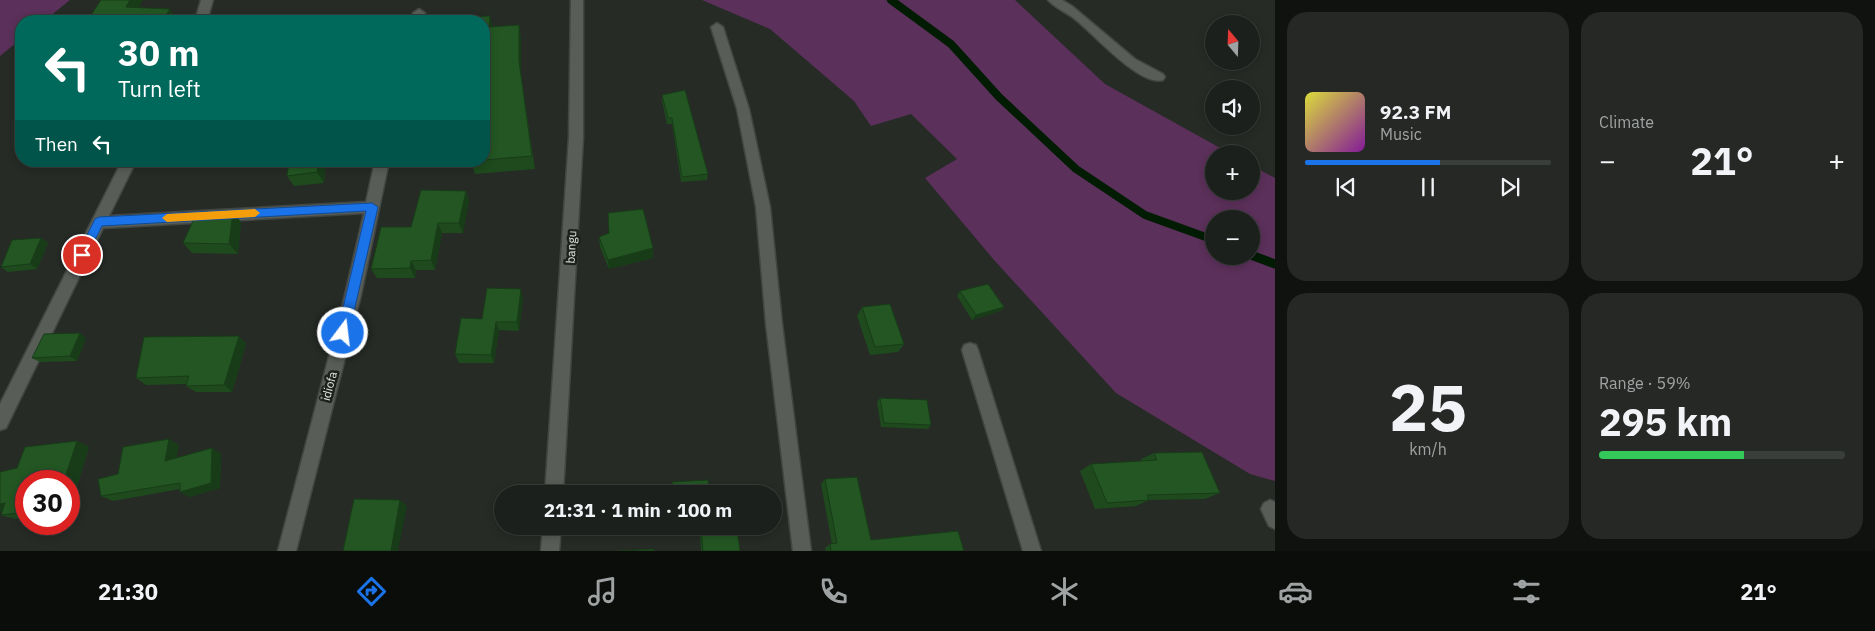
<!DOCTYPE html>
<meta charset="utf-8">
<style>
body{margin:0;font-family:"IBM Plex Sans",sans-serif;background:#252825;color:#f1f3f6;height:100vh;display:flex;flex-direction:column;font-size:19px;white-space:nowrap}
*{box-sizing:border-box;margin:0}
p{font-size:16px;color:#a0a3a3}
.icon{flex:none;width:28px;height:28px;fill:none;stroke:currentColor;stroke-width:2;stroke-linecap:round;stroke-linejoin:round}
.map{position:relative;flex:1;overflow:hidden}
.panel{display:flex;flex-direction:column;gap:12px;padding:12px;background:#0f120f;width:600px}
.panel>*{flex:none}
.top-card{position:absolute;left:15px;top:15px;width:475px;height:152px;border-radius:20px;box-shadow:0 2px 8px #0003,0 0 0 1px #3a3e3b;background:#00695c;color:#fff;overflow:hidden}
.needle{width:32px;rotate:341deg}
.fabs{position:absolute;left:1205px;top:15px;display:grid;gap:10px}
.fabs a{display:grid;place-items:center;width:55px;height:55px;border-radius:50%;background:#1c201c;box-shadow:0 2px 8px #0003,0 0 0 1px #3a3e3b;font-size:25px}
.speed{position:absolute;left:15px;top:470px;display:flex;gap:10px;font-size:25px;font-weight:700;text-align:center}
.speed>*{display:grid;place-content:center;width:65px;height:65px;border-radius:50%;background:#1c201c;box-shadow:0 2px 8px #0003,0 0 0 1px #3a3e3b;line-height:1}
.speed .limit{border:8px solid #d22;background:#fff;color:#111}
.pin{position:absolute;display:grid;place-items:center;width:42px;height:42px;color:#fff;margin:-21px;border:2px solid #fff;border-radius:50%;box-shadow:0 1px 5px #0007}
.me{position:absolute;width:55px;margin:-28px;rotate:15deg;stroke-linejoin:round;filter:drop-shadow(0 0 4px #0008)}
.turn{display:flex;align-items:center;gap:18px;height:105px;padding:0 20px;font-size:22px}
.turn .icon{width:65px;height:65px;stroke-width:2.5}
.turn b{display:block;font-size:35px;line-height:42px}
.then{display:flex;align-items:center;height:48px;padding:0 20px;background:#0003;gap:10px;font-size:19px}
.big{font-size:38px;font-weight:700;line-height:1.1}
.panel .widget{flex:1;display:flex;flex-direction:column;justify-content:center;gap:8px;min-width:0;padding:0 18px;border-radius:20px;background:#252825}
.panel .dial{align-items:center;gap:0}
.dial b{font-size:65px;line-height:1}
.song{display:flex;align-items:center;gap:15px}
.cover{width:60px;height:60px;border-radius:8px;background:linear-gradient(135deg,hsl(60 70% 55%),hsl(290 70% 35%))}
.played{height:5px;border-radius:2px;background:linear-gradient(90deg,#1a73e8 55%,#3a3e3b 55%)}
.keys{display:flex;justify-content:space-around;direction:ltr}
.heat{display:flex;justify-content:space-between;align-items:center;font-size:28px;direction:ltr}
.charge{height:8px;border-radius:4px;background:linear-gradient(90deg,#34c759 59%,#3a3e3b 0)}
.panel .tiles{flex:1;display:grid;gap:12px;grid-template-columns:repeat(2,1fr)}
.trip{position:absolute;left:494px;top:485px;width:288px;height:50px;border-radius:25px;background:#1c201c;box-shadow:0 2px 8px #0003,0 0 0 1px #3a3e3b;font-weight:700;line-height:50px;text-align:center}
.dock{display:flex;height:80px;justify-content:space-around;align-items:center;background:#0b0d0b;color:#a0a3a3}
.dock .icon{width:35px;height:35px}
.dock .selected{color:#1a73e8}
.dock b{font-size:22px;color:#f1f3f6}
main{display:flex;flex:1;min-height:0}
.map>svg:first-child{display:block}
.green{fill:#5b305a;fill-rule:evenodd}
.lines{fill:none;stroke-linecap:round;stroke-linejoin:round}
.stream-far1{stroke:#021b03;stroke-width:8}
.stream{stroke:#021b03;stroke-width:9}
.street-casing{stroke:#424642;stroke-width:3}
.street{fill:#585d57;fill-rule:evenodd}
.wall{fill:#1e4a1e}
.shaded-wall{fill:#183c18}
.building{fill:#235623;stroke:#183c18}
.route{fill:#1a73e8;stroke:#114b97}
.slow{fill:#f59e0b}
.labels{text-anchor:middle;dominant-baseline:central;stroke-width:5;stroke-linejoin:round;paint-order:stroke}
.street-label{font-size:12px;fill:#e3e6e3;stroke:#1d211c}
</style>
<main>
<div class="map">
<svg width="1275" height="551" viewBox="0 0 1275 551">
<rect width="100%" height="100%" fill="#262b26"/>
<!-- green -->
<g class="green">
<path d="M0 0H70L44 21H21V39L0 56Z"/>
<path d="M702 0H1015L1105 84 1231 154H1214V191H1251V165L1275 178V481L1250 474 1116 393 994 260 925 178 957 159 911 114 871 126 854 101 770 29ZM1214 219H1251V256H1214Z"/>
</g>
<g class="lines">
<!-- stream-far1 -->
<path class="stream-far1" d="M891 0 951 44 999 97 1076 169 1145 215 1214 240"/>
<!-- stream -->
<path class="stream" d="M1251 255 1275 264"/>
<defs>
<g id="street">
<path d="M201 0H213L207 21H195Z"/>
<path d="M571 0H583V137L563 494H545L569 137Z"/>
<path d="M1048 0H1062L1072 6 1135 59 1163 74 1165 77 1163 80C1140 87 1094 34 1076 20 1068 13 1055 8 1048 0Z"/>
<path d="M419 9 425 13 423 21H411L413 13Z"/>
<path d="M717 23 723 27 749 109 770 207 782 324 811 551H793L766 324 756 207 737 109 711 27Z"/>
<path d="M122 161H136L109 216 366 202 375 161H389L361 295 296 551H278L345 295 364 213 103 228 6 428 0 430V404Z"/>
<path d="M970 343 976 345 978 350 1041 551H1023L962 350 964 345Z"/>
<path d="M1270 500 1275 502V529L1269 526 1261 509 1264 503Z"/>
<path d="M543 526H561L559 551H541Z"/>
</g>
</defs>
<!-- street casing -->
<use href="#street" class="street-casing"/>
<!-- street -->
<use href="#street" class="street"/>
</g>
<!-- wall -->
<g class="wall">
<path d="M484 21 493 27 519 25 521 39V75L535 169 475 174 471 161H484Z"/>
<path d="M662 95 708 174 707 180 681 182 672 124H667L662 101Z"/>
<path d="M289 161H326L324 183 294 186 287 176Z"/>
<path d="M466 191 469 201 463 233H442L435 270H416L415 278H377L371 269 411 227Z"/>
<path d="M241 222 238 254 192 253 183 243Z"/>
<path d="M599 237 653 258 609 269 600 247Z"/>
<path d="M41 238 48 243 37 269 8 272 1 267Z"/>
<path d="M960 291 1004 307 1000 311 972 320 957 296Z"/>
<path d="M523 299 519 331 499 330 494 363H459L455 354 482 319Z"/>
<path d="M862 307 904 344 898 352 870 355 857 316Z"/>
<path d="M239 336 246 344 232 392H196L186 386 187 384 146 385 136 378Z"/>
<path d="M86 338 77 361 40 362 32 358Z"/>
<path d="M880 398 931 425 928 429 881 427 877 402Z"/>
<path d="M77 441 89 447 69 513V481H26V518L16 519 1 515 17 468Z"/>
<path d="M179 445 176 458 212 448 221 454 220 488 189 497 180 489 113 501 101 496 118 474Z"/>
<path d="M1154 453 1220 493 1205 499 1149 500 1136 506 1095 509 1080 471 1091 464 1142 461 1141 459Z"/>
<path d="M825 479 871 540 964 551H826L825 548 830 544H832L821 484Z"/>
<path d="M701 531 740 551H701L700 536Z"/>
</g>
<!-- shaded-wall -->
<g class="shaded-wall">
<path d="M130 0H143L133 17 126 7Z"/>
<path d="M170 9 176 18 174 21H162Z"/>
<path d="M490 16 493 29 489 27Z"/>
<path d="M519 25 521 39V75L535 169 519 61Z"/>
<path d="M319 161H326L324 183 317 172Z"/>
<path d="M466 191 469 201 463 233 459 223Z"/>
<path d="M233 212 241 222 238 254 229 244Z"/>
<path d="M438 223 442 233 435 270 431 260Z"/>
<path d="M41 238 48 243 37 269 30 264Z"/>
<path d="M653 248V258L609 269 608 260Z"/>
<path d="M411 261 416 270 415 278 410 268Z"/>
<path d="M521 289 523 299 519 331 517 322Z"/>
<path d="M1004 307 1000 311 972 320 976 315Z"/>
<path d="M496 322 499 330 494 363 491 355Z"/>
<path d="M80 333 86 338 77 361 70 356Z"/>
<path d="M239 336 246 344 232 392 224 385Z"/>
<path d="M169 439 179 445 175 466 165 461Z"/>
<path d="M77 441 89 447 69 513V481H64Z"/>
<path d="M212 448 221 454 220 488 189 497 180 492Z"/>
<path d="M400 500 407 506 398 551H391Z"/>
<path d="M5 503 20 508 0 512V504Z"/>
</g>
<!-- building -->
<g class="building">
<path d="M101 0H130L126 7 170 9 162 21H87Z"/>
<path d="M490 16 489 27 519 25V61L532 156 484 160V21H415L416 19Z"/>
<path d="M685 90 708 174 682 177 672 118H668L662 95Z"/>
<path d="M289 161H319L317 172 287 176Z"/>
<path d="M421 190 466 191 459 223H438L431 260 411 261 410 268 371 269 381 227H411Z"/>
<path d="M643 209 653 248 608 260 599 237 609 233 608 213Z"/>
<path d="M233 212 229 244 183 243 196 214Z"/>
<path d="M41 238 30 264 1 267 12 240Z"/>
<path d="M988 284 1004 307 976 315 960 291Z"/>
<path d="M487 288 521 289 517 322H496L491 355 455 354 461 318 482 319Z"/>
<path d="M890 304 904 344 875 347 862 307Z"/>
<path d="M80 333 70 356 32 358 44 334Z"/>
<path d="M239 336 224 385 186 386 189 376 136 378 144 337Z"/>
<path d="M880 398 927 400 931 425 884 423Z"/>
<path d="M169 439 165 461 212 448 211 483 180 492V483L101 496 98 479 118 474 123 447Z"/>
<path d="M77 441 64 481H26V512L1 515 5 503 0 504V472L17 468 25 447Z"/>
<path d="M1202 452 1220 493 1147 495 1149 500 1107 503 1091 464 1157 460 1154 453Z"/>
<path d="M857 477 871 540 958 531 964 551H831L830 544 837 543 825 479Z"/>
<path d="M708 480 709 494H673L672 482Z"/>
<path d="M354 499 400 500 391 551H343Z"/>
<path d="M737 529 740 551H703L701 531Z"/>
<path d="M654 549V551H618Z"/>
</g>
<!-- route -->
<path class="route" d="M372 203 378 207 349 333 343 338 337 333 366 211 102 226 86 258 82 260 77 255 95 219 99 217Z"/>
<!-- slow -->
<path class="slow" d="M255 209 260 213 255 217 167 222 162 218 167 214Z"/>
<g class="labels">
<!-- street labels -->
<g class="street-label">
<text transform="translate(571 247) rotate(-87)">bangu</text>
<text transform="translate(329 386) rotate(-75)">idiofa</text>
</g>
</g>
</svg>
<div class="fabs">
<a><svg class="needle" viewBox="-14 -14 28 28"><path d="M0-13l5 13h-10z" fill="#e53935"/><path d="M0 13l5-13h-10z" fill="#a0a3a3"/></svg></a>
<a><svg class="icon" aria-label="sound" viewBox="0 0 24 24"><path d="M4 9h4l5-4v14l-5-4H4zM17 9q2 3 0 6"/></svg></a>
<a>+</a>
<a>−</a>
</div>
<div class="speed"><div class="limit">30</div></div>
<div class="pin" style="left:82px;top:255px;background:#d93025"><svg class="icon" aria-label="arrive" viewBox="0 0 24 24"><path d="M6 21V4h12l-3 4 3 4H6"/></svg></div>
<svg class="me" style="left:343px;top:333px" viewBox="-20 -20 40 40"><circle r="17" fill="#1a73e8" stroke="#fff" stroke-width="3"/><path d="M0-11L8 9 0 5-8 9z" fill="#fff"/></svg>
<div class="trip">21:31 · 1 min · 100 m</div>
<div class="top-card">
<div class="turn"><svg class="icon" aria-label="left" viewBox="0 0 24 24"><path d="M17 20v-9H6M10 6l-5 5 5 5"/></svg><div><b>30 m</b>Turn left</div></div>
<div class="then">Then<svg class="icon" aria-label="left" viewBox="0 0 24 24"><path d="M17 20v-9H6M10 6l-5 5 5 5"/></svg></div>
</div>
</div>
<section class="panel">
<div class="tiles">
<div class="widget">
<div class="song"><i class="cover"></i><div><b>92.3 FM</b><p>Music</p></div></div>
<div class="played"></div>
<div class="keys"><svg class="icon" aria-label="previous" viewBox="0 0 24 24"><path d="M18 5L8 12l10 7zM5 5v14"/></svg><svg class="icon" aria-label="pause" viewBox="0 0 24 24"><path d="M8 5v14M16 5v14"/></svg><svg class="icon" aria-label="next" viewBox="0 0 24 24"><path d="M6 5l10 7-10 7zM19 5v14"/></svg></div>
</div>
<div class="widget"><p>Climate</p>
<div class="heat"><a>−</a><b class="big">21°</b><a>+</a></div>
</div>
<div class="widget dial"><b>25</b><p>km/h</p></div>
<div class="widget"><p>Range · 59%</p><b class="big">295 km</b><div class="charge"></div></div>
</div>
</section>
</main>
<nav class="dock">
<b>21:30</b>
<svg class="icon selected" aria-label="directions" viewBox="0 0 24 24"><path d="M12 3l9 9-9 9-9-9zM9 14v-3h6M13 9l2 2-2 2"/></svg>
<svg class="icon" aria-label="music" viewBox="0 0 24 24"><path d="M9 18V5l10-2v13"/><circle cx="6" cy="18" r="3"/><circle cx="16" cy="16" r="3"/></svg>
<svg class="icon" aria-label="phone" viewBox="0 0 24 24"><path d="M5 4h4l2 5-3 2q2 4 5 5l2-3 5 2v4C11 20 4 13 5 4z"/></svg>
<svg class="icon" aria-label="climate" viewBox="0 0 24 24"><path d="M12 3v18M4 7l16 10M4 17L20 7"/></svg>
<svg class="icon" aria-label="car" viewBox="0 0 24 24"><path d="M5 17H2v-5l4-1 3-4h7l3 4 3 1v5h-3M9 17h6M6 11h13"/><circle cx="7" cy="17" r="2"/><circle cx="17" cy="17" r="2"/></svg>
<svg class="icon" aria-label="filters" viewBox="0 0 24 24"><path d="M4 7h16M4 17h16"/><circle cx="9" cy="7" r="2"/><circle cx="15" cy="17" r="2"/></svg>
<b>21°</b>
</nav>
